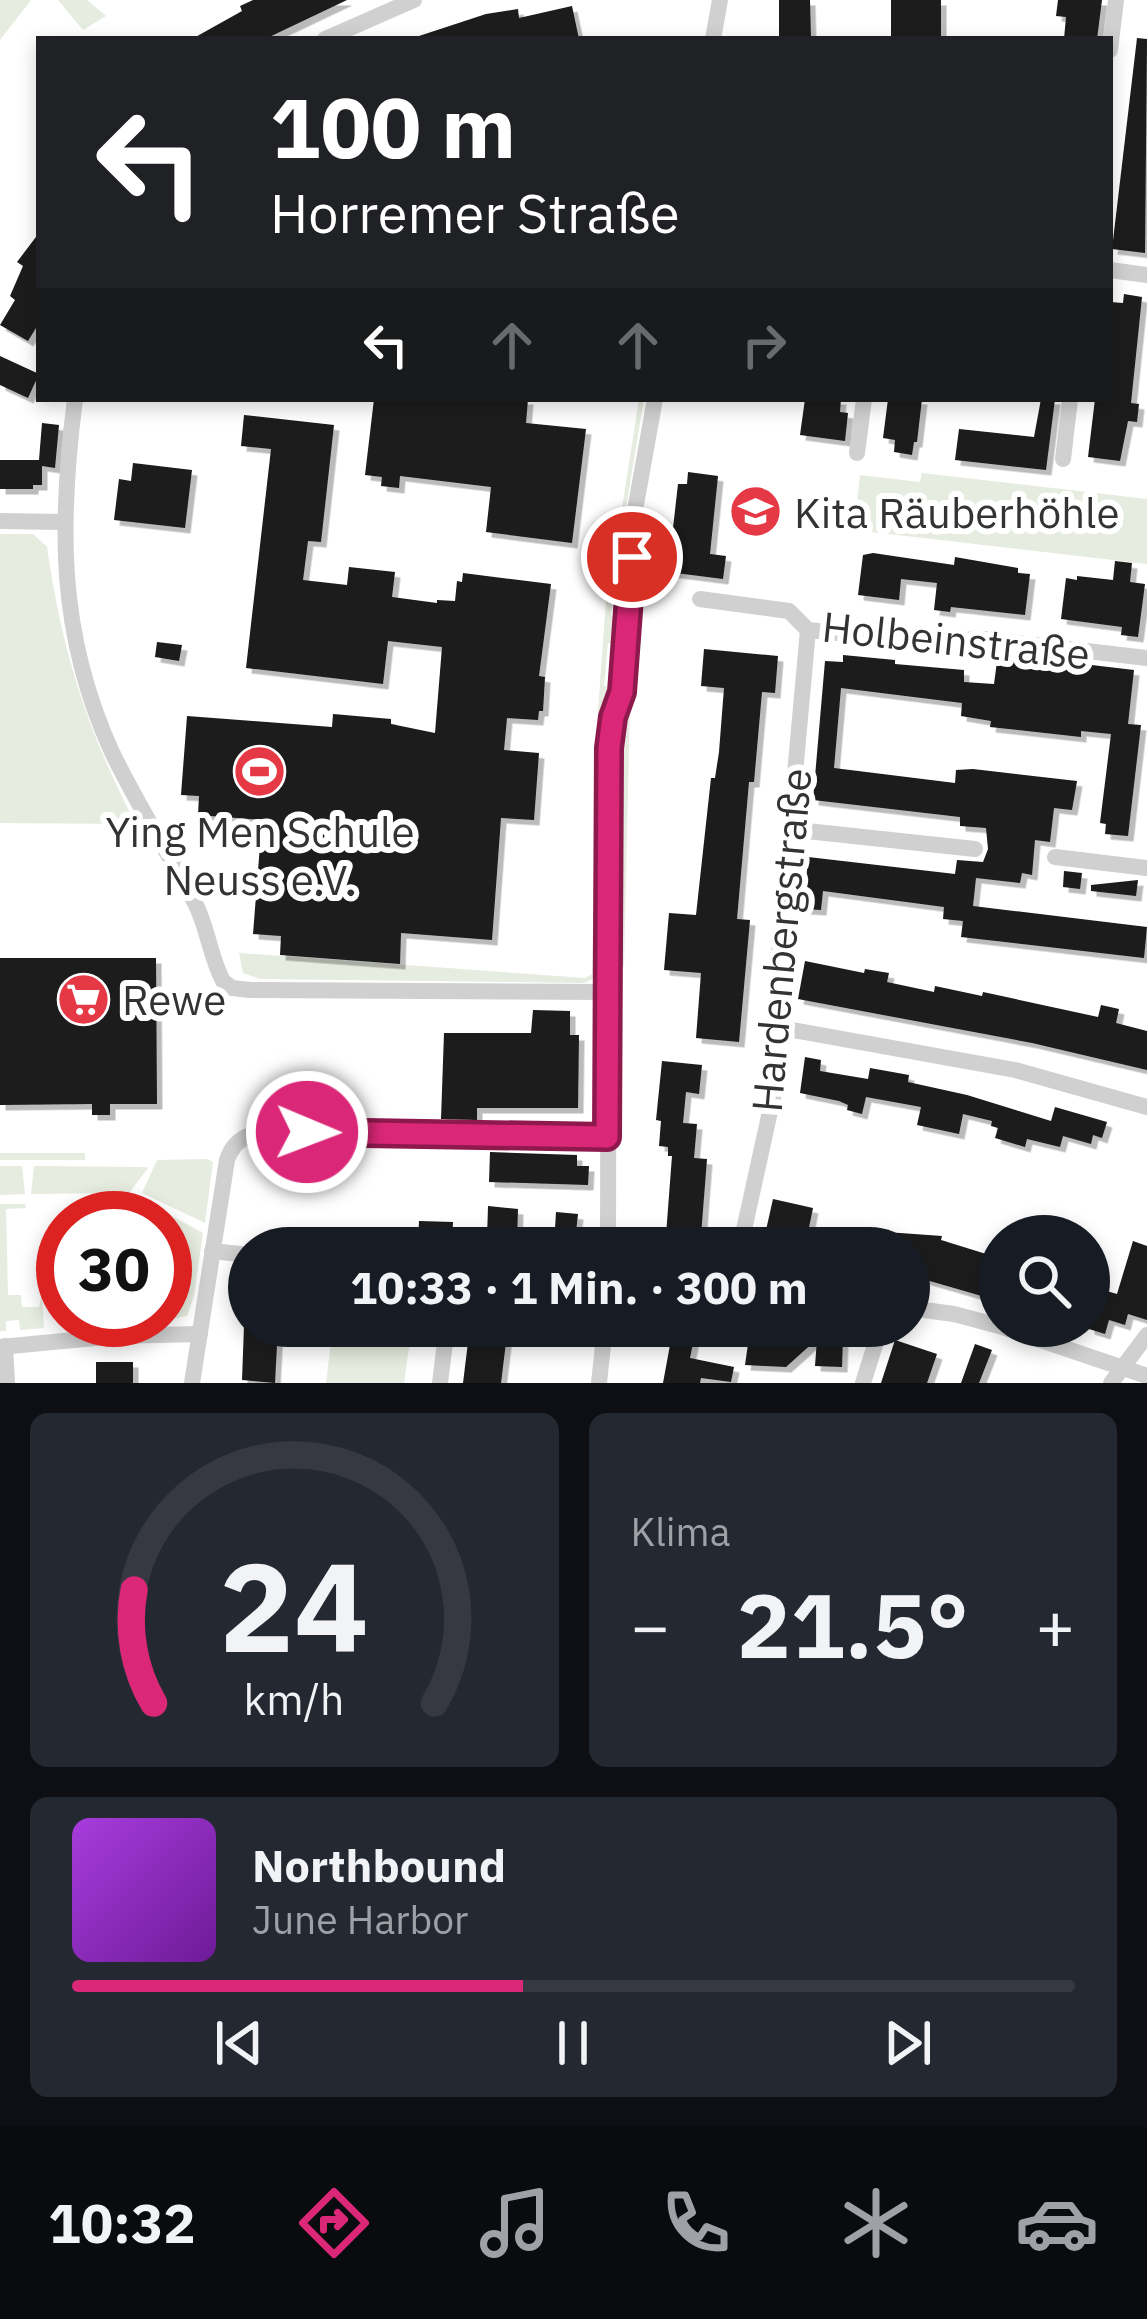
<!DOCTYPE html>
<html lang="de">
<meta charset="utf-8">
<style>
body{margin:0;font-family:"IBM Plex Sans",sans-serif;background:#242831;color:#f1f3f6;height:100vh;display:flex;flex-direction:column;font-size:45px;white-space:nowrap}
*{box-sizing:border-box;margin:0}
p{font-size:39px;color:#9ea1a6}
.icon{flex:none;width:66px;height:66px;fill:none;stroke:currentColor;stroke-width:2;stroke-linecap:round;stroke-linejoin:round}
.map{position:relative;height:1383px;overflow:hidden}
.panel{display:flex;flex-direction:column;gap:30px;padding:30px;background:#0d0f14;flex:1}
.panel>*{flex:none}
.banner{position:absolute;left:36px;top:36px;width:1077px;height:366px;border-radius:0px;box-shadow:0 6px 18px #0003;background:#202124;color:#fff;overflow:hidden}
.buttons{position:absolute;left:978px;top:1215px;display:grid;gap:24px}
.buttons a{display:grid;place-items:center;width:132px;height:132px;border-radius:50%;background:#171b24;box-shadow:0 6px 18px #0003;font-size:60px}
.speed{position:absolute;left:36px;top:1191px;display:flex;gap:24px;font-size:60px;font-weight:700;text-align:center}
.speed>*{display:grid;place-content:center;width:156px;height:156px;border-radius:50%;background:#171b24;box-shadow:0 6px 18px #0003;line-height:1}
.speed .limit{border:18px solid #d22;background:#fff;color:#111}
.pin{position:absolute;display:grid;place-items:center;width:102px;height:102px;color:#fff;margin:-51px;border:6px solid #fff;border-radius:50%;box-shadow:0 3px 12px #0007}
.me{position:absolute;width:132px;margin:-66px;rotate:91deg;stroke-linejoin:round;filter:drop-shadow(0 0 9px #0008)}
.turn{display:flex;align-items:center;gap:42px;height:252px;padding:0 36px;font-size:54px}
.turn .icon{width:156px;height:156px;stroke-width:2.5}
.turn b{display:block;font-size:84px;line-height:102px}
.lanes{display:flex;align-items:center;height:114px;padding:0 36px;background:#0003;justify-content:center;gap:60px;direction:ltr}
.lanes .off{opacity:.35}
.big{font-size:90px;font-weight:700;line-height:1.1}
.panel .tile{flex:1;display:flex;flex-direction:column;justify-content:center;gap:18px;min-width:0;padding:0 42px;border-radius:18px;background:#242831}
.panel .dial{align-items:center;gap:0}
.dial svg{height:312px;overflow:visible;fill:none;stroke:#363941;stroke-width:7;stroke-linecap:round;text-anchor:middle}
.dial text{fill:#f1f3f6;stroke:none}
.song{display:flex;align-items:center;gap:36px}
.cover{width:144px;height:144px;border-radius:18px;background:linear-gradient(135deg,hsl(280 70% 55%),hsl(280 70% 35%))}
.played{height:12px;border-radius:6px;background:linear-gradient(90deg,#db2777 45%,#363941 45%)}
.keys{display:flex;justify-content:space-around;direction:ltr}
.heat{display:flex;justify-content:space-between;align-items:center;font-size:66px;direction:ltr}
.panel .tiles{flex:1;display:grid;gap:30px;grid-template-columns:1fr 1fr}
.tile:last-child{grid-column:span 2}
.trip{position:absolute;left:228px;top:1227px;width:702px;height:120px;border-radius:60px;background:#171b24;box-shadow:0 6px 18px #0003;font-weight:700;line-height:120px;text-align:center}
.menu{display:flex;height:192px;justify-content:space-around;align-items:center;background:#090b0e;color:#9ea1a6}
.menu .icon{width:84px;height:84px}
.menu .active{color:#db2777}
.menu b{font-size:54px;color:#f1f3f6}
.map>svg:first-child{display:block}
.green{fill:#e6ecdf}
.building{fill:#1a1a1a;filter:url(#shadow)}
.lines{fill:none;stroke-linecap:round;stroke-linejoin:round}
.street{stroke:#d0d0d0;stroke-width:16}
.route-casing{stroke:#8e194d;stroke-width:30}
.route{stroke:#db2777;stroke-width:21}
.labels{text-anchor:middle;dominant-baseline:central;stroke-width:12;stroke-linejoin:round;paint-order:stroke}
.poi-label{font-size:42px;fill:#333;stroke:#fff;text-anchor:start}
.street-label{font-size:42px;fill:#333;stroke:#fff}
</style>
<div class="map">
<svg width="1147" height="1383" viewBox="0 0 1147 1383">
<defs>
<filter id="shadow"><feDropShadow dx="5.5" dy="5.5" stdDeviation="0" flood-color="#0004"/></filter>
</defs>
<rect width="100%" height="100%" fill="#fff"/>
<!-- green -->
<g class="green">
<path d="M0 0H31L0 40Z"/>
<path d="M58 0H87L106 16 83 30Z"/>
<path d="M639 399H644L617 562 611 566 599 563 614 560Z"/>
<path d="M922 473 1147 499V564L854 530 860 475 920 482Z"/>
<path d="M0 534H33L47 547C62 651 87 731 136 824L0 823Z"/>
<path d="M596 581 605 583 613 590 611 615 620 629V644L608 643 604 686 616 688 613 702 602 713 597 967 594 978 584 983 260 979 243 973 239 953 585 978 592 974 597 725 607 586Z"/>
<path d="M630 703 624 967H620L619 735Z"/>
<rect x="0" y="1153" width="85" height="7"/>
<path d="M207 1159 213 1162 205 1223 142 1193 157 1160Z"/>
<path d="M0 1166H22L25 1194 0 1195Z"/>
<path d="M34 1166 145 1167 148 1168 129 1193 31 1194Z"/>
<path d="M94 1202H106L107 1206H121L122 1202 152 1205 203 1233 194 1296 187 1316 165 1320V1218H97V1208L92 1207Z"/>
<path d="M0 1204H25L26 1208 6 1209 8 1295H21L22 1307H39L42 1295 44 1328 20 1330 19 1320 6 1321V1331H0Z"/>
<path d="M333 1326H412L404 1383H326Z"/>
</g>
<!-- building -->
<g class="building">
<path d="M253 0H347L265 39H192L242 11 240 6Z"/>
<path d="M779 0H810L811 39H779Z"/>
<rect x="891" y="0" width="50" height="39"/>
<path d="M1058 0H1102L1097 39H1064L1066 17 1056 16Z"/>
<path d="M572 6 579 39H419V36L486 14 518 9 519 18Z"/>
<path d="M1137 38 1147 39 1145 253 1112 249Z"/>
<path d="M39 233V323L28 341 0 325 15 300 10 296 23 266 17 262Z"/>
<path d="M1124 294 1142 297 1131 403 1139 404 1137 422 1128 421 1120 461 1088 457 1095 399H1110V302L1123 303Z"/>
<path d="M0 356 39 374 28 398 0 385Z"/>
<path d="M374 399H528L526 423 586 429 572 543 486 532 491 487 400 476 399 488 381 486 382 477 365 475Z"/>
<path d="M805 399H841L840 412 848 413 845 441 800 435Z"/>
<path d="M888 399H922L917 442H914L912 455 894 452 895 440 883 438Z"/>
<path d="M1041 399H1055L1046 470 955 460 959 429 1034 437Z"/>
<path d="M244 415 334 425 321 542 308 541 303 580 347 585 349 567 395 572 392 597 437 603V600L455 601 457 581 462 582 463 573 551 584 539 676 545 677 543 711H539L538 720 507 718 504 750 539 753 534 820 501 818 492 940 401 933 400 964 280 955 281 936 253 934 262 820 198 815 199 796 181 795 187 716 332 727 333 714 391 719V724L435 733 442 647 388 641 383 684 246 668 271 449 241 446Z"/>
<path d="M42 423 59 425 55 468 42 466V485H33V489H0V460H39Z"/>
<path d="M133 463 192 470 185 528 114 520 119 479 131 481Z"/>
<path d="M688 472 718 476 710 554 726 556 723 579 668 572 678 484H687Z"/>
<path d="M873 553 954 565 955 557 1018 568V573L1030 574 1025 615 951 607 950 612 934 610 937 583 901 579 899 600 858 595 863 555Z"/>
<path d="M1115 561 1132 563 1130 582 1145 584 1138 637 1121 635 1122 627 1061 619 1066 578 1077 580V576L1113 580Z"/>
<path d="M157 642 182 645 179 661 155 657Z"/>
<path d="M704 649 778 656 775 693 762 692 754 782H749L737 919 750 920 739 1042 696 1038 701 973 664 970 669 913 696 915 711 778H715L719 752 724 688 701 686Z"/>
<path d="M998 654 1134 670 1128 724 1141 725 1128 836 1105 834 1106 824 1100 823 1111 734 1081 731V737L990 727 991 721 961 716 962 703 841 688 834 768 955 783 956 770 973 769 1077 781 1072 810 1054 808 1050 842 1035 840 1032 875 1022 873 1020 883 976 878 973 906 1147 927 1144 958 961 937 963 921 943 919 944 907 823 891 821 910 804 909 808 857 955 874 957 860 983 862 988 849 986 828 960 826V817L813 800 825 661 843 662V655L895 660V664L964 670V682L994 684Z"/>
<path d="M1064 871 1082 873 1080 889 1063 887Z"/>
<path d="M1138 880 1136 896 1091 891V885Z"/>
<path d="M0 958H156L157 1104H110V1115H92V1104L0 1105Z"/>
<path d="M805 961 864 973 865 969 889 973 887 982 934 992 935 986 982 996 983 992 1098 1017 1101 1005 1119 1009 1116 1023 1147 1031V1070L1032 1043 798 999Z"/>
<path d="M533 1010 570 1011V1035H579L578 1108H477V1120L441 1119 444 1033H531Z"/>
<path d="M805 1057 821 1060 820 1071 868 1079 870 1068 909 1075 908 1082 967 1095 1051 1121 1055 1107 1107 1122 1102 1138 1093 1135 1091 1144 1063 1136 1060 1147 1027 1139 1025 1147 995 1138 998 1128 991 1126 992 1121 963 1114 959 1134 917 1125 921 1107 866 1097 862 1114 847 1110 848 1105 839 1101 800 1093Z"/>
<path d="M662 1061 702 1065 699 1094 686 1092 683 1123 697 1124 694 1158 707 1159 700 1248H665L672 1156H668V1147L659 1146 661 1121 656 1120Z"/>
<path d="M490 1152 577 1155V1166H589L588 1185 489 1182Z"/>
<path d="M773 1199 813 1208 808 1232 864 1236V1240L886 1232 942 1236 941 1240 999 1258V1301L909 1275V1248H805L764 1239Z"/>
<path d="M488 1206 518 1209 517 1239 487 1238Z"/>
<path d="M556 1212 578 1214 576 1232 556 1230 554 1248H529L531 1227 555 1229Z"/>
<path d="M419 1221 453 1222 452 1244 418 1243Z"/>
<path d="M1133 1241 1147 1246V1320L1128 1314 1125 1325 1109 1320 1105 1334 1089 1329V1286L1117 1294Z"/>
<path d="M244 1326H278L275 1383 242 1380Z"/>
<path d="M470 1326H508L501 1383H463Z"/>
<path d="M778 1329 791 1335 843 1338 842 1367 815 1366 817 1339 786 1367 745 1365 750 1330Z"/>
<path d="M672 1334 694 1338 690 1358 734 1367 731 1382 701 1378 700 1383H663Z"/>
<path d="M895 1340 937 1354 927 1383H881Z"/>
<path d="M975 1344 992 1350 979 1383H961Z"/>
<rect x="96" y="1362" width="37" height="21"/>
</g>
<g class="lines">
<!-- street -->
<g class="street">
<path d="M325 39 414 0"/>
<path d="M713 39 720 0"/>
<path d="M1110 50 1116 0"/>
<path d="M1110 270 1147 275"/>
<path d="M75 399C59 524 58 633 111 750 136 803 168 852 195 903 208 928 210 957 223 981L232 988 250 990 607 992"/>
<path d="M857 453 864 399"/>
<path d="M1063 459 1070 399"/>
<path d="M0 521 63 522"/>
<path d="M700 599 789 611 808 630 947 644 976 638 1147 658"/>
<path d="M788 829 975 849"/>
<path d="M1055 857 1147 868"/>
<path d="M776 1027 1015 1070 1147 1107"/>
<path d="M608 1248 609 748 613 717 622 692 632 527 655 399"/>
<path d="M740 1248 778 1075 775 994 808 630"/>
<path d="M212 1251 249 1255"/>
<path d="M909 1308 954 1314 999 1326"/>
<path d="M999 1326 1147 1376"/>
<path d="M5 1346 7 1383"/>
<path d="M0 1347 116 1336 200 1334"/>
<path d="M192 1383 227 1160C237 1129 265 1132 293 1131L607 1137"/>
<path d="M440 1383 447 1326"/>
<path d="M599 1383 605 1326"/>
<path d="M863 1383 881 1326"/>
<path d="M1111 1383 1147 1335"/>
</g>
</g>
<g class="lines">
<defs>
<path id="route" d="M307 1132 607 1137 609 748 613 717 622 692 632 557"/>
</defs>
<!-- route casing -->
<use href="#route" class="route-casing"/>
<!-- route -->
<use href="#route" class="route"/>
</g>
<!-- icons -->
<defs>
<symbol id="school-disc" viewBox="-11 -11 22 22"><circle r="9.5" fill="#e63946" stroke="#fff"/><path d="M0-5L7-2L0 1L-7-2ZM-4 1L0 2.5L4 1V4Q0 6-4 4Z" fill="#fff"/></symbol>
<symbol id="stadium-disc" viewBox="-11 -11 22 22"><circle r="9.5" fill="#e63946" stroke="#fff"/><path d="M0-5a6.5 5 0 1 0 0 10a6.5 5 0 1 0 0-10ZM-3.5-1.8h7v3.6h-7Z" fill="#fff"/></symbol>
<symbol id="supermarket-disc" viewBox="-11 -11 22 22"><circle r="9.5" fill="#e63946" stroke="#fff"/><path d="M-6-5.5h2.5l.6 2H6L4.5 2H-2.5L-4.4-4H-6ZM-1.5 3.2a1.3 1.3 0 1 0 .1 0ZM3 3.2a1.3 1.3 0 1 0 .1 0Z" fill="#fff"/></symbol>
</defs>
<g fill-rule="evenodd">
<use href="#school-disc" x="726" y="482" width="59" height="59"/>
<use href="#stadium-disc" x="230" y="742" width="59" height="59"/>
<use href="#supermarket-disc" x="54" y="970" width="59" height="59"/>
</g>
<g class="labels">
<!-- poi labels -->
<g class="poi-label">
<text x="794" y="512">Kita Räuberhöhle</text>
<text x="260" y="831" text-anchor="middle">Ying Men Schule<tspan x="260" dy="48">Neuss e.V.</tspan></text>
<text x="122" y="999">Rewe</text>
</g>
<!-- street labels -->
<g class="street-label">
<text transform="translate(956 640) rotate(6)">Holbeinstraße</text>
<text transform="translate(781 940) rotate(-85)">Hardenbergstraße</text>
</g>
</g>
</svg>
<div class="buttons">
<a><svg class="icon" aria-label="search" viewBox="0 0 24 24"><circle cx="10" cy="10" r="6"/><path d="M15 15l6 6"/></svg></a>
</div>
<div class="speed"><div class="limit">30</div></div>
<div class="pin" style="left:632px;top:557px;background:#d93025"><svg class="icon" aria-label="arrive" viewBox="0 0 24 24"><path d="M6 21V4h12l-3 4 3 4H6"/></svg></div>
<svg class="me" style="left:307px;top:1132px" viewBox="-20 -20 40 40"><circle r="17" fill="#db2777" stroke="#fff" stroke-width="3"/><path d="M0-11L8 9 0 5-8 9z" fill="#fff"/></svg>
<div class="trip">10:33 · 1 Min. · 300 m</div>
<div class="banner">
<div class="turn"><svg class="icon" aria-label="left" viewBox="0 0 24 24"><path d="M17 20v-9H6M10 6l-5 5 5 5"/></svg><div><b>100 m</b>Horremer Straße</div></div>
<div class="lanes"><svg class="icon" aria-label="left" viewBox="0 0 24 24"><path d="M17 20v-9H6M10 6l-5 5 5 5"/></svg><svg class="icon off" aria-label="ahead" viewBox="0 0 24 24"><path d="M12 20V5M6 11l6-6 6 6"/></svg><svg class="icon off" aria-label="ahead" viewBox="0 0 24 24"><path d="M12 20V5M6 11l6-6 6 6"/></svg><svg class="icon off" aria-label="right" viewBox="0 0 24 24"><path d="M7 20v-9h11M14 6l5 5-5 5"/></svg></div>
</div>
</div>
<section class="panel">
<div class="tiles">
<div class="tile dial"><svg viewBox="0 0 100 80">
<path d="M14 69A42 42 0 1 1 86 69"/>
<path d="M14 69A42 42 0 0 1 9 40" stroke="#db2777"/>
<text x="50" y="56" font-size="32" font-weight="700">24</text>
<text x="50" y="72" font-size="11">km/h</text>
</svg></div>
<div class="tile"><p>Klima</p>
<div class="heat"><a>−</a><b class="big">21.5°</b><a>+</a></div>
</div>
<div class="tile">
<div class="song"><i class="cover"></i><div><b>Northbound</b><p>June Harbor</p></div></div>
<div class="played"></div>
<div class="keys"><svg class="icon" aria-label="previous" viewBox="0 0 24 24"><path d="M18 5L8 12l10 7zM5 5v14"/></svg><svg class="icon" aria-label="pause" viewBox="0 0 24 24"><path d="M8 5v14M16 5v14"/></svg><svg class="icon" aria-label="next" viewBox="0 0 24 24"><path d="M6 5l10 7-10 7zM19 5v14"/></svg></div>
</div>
</div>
</section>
<nav class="menu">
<b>10:32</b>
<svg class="icon active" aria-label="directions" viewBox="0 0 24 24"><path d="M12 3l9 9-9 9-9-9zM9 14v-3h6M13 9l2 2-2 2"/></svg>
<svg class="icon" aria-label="music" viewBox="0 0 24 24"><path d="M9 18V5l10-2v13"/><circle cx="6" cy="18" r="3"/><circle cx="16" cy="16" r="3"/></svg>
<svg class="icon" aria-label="phone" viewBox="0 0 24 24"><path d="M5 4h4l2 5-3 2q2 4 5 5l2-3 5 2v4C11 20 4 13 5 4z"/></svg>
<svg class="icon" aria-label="climate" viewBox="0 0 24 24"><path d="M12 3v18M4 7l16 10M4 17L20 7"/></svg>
<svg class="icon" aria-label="car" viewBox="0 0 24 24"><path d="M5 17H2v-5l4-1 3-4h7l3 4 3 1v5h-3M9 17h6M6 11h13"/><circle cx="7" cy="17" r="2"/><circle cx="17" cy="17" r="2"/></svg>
</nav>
